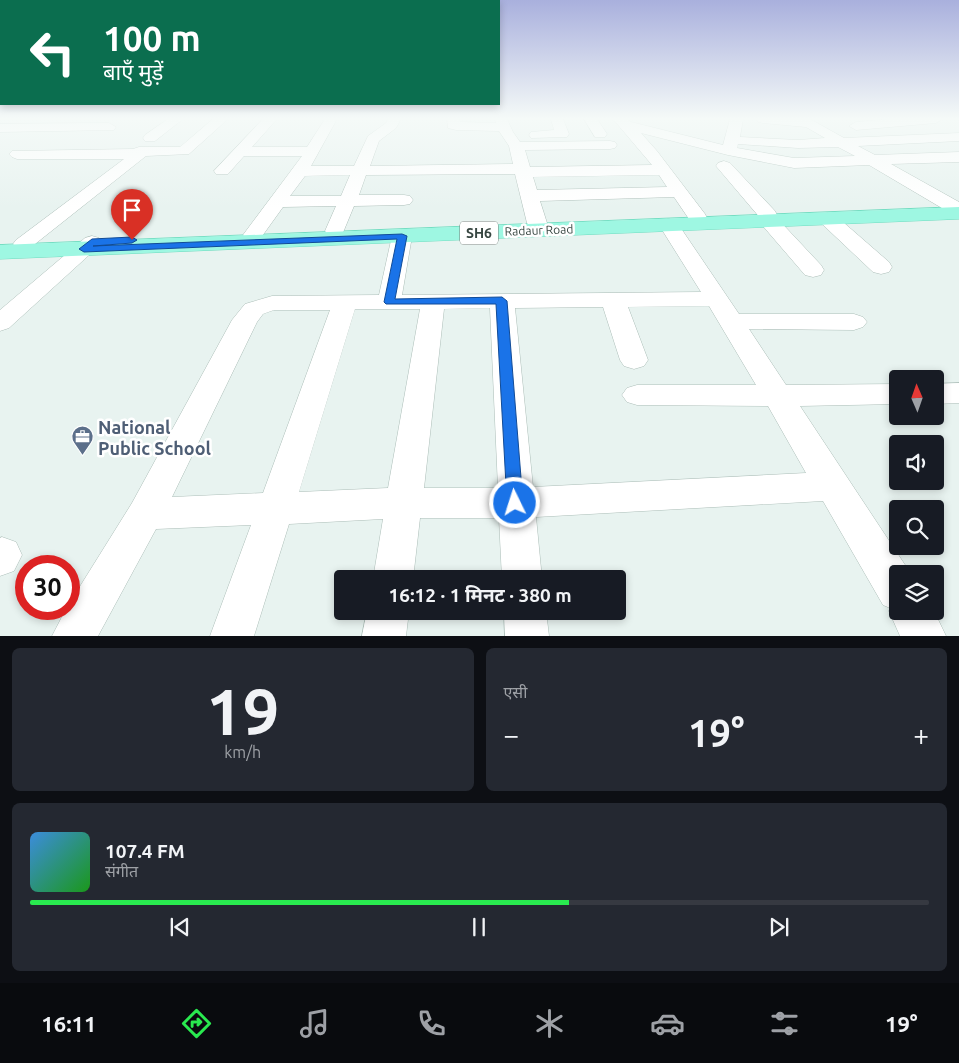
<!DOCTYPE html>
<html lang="hi">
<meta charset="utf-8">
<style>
body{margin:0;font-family:Ubuntu,"Noto Sans Devanagari",sans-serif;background:#242831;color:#f1f3f6;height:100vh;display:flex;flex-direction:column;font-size:19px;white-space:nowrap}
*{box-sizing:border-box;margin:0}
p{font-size:16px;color:#9ea1a6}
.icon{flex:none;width:28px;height:28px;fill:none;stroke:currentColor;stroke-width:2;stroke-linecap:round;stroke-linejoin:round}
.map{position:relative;height:636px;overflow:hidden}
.side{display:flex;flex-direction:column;gap:12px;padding:12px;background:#0d0f14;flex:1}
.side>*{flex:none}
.top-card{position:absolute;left:0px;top:0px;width:500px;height:105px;box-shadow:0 2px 8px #0003;background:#0b6e4f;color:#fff;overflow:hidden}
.needle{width:32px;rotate:358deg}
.tools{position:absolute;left:889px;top:370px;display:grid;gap:10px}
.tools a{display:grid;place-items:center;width:55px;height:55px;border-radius:5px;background:#171b24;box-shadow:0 2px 8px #0003;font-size:25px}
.speed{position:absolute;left:15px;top:555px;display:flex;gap:10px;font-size:25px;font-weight:700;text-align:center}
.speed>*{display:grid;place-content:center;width:65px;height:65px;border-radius:50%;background:#171b24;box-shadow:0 2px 8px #0003;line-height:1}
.speed .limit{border:8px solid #d22;background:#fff;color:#111}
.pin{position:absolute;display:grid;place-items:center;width:42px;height:42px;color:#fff;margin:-51px -21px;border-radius:50% 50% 50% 0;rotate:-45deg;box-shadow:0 0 5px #0007}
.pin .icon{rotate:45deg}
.me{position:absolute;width:55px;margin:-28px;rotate:356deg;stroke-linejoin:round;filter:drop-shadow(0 0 4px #0008)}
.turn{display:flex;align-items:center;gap:18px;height:105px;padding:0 20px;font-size:22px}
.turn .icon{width:65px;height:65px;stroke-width:2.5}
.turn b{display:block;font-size:35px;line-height:42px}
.big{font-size:38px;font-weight:700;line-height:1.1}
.side .widget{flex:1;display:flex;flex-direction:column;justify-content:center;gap:8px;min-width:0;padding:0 18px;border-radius:8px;background:#242831}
.side .dial{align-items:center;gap:0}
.dial b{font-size:65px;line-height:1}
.song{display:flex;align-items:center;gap:15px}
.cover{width:60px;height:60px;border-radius:8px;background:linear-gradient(135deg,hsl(210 70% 55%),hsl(120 70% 35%))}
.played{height:5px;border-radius:2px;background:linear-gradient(90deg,#29ea4f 60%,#363941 60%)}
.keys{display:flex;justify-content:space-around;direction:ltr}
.heat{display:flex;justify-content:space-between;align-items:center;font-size:28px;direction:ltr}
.side .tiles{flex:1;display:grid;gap:12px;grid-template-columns:1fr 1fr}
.widget:last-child{grid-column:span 2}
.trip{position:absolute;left:334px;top:570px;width:292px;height:50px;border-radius:5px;background:#171b24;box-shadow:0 2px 8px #0003;font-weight:700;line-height:50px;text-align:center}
.dock{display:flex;height:80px;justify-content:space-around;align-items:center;background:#090b0e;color:#9ea1a6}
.dock .icon{width:35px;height:35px}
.dock .current{color:#29ea4f}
.dock b{font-size:22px;color:#f1f3f6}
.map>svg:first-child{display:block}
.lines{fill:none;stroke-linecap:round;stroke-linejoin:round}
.minor-casing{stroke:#acbeb8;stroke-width:1}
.major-casing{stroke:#6fdbbf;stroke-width:1}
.minor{fill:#fff;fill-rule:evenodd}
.major{fill:#9ef7e2;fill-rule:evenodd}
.route{fill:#1a73e8;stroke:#114b97}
.labels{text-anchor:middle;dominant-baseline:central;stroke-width:5;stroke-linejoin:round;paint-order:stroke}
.far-street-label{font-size:12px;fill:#374641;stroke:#fff}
.shield{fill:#fff;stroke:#737e7a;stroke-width:1}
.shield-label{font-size:14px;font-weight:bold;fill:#374641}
.near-service-label{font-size:18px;font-weight:bold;fill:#4e5e75;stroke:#fff;text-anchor:start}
</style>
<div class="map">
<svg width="959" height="636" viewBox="0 0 959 636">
<rect width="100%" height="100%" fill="#e8f3f0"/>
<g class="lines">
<defs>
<g id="minor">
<path d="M168 119H183L155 141H145L143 138 145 135Z"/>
<path d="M213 119H228L189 154 146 156 30 248 23 250 16 248 13 244 16 240 124 159H17L12 157 9 154 12 151 133 149 139 147H180Z"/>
<path d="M263 119H277L252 147H307L325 119H337L311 166H354L368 136 386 123 388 119H401L396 128 379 141 370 166 513 164 509 146 499 131 456 130 448 128 447 119H459L460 122 496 123 495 119H507L513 132 520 142 610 141 615 142 617 145 615 148 610 149 525 150 530 167 652 165 613 119H627L631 122 723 145 730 119H743L740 137 798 140 825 138 806 127 763 123 758 122 757 119H810L844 138 959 133V141L858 146 875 155 959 152V162L891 164 959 202V216L952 214 869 165 794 168 728 155 641 133 657 151 705 214 707 218 705 222 698 224 691 222 674 197 540 201 547 223 544 227 537 229 530 227 527 223 515 174 366 175 359 195H404L410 196 413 200 410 204 404 205 354 206 342 235 335 237 328 235 325 231 336 206 283 207 260 239 253 241 246 239 243 235 302 156H244L228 174H216L214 171ZM738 144 798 148 838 147 855 156 794 158 737 148ZM350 175 341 196H290L305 176ZM659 175 667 187 537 190 533 177Z"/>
<path d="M551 119H563L569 134 567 137 531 138 529 135 531 132 554 130Z"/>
<path d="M584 119H597L607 134 605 137H595Z"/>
<path d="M892 119H943L936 123 856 130 849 126 856 122Z"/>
<path d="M109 123 116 127 114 130 0 132V124Z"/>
<path d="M724 161 730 163 775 211 777 215 776 217 821 265 824 270 821 275 813 277 805 275 762 225 759 221 761 219 716 166 718 163Z"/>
<path d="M828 213 835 215 889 262 892 267 889 272 881 274 873 272 821 223 818 219 821 215Z"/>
<path d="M669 219 676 221 739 314H854L863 317 867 322 863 327 854 330 749 329 786 385 898 384V404L800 406 911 574H898V611H934L946 636H900L889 611 890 608 883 605 823 501 536 517 542 579H502L499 518H420L413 579H373L383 519 289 524 254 636H210L251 525 156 529 98 636H52L66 609H69V604L132 503 232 320 245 304 272 296 379 295 392 236 395 232 402 230 409 232 412 236 402 295 701 292 659 225 662 221ZM709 306 756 385H637L627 388 622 395 627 402 637 405 768 406 806 473 533 487 515 308 603 307 620 360 624 366 634 369 644 366 648 360 628 307ZM490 308 498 488H424L444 309ZM355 309H420L388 488 299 492ZM274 310H330L263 493 172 497 257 322 263 314Z"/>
<path d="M92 236 99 238 102 242 99 246 9 328 0 331V310L85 238Z"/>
<path d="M959 383V403L935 404V384Z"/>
<path d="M2 537 16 542 22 555 14 571 0 576V538Z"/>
<path d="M367 611H409L406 636H362Z"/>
<path d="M504 611H546L549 636H505Z"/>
</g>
<path id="major" d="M959 207V219L0 259V245Z"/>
</defs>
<!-- minor casing -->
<use href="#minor" class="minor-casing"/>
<!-- major casing -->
<use href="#major" class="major-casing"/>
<!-- minor -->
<use href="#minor" class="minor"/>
<!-- major -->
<use href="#major" class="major"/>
</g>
<!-- sky -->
<linearGradient id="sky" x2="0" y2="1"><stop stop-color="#a9b0dd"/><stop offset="0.57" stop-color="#f5faf8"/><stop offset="1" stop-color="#f5faf8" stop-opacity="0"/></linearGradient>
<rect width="959" height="208" fill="url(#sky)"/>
<!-- route -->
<path class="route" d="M402 234 407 236 395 299 502 297 507 301 523 503 521 508 515 510 509 508 507 503 496 304H386L384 302 397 239 84 252 79 249 92 239 132 237 137 240 132 243 93 246Z"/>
<!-- icons -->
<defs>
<symbol id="office-pin" viewBox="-11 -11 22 30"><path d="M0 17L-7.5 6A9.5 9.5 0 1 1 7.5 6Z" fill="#5c6f8a" stroke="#fff"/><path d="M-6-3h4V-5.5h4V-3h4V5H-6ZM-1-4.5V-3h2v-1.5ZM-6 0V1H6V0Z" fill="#fff"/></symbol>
</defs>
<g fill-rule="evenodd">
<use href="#office-pin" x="70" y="424" width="25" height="34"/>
</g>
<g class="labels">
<!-- far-street labels -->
<g class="far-street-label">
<text transform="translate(539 230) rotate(-2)">Radaur Road</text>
</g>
<!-- shield labels -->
<rect class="shield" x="460" y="221.5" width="38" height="23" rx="4"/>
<g class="shield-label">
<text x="479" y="233">SH6</text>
</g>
<!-- near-service labels -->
<g class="near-service-label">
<text x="98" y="427">National<tspan x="98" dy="21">Public School</tspan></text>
</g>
</g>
</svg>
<div class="tools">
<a><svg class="needle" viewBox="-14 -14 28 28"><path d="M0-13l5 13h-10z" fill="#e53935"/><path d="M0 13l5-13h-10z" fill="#9ea1a6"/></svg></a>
<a><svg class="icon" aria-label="sound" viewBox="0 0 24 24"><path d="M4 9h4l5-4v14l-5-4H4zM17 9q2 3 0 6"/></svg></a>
<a><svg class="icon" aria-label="search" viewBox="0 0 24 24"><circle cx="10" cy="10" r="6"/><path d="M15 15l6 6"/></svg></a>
<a><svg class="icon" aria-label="layers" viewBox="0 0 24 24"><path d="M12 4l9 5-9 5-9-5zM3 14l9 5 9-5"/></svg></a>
</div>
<div class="speed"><div class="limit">30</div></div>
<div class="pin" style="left:132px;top:240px;background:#d93025"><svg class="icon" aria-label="arrive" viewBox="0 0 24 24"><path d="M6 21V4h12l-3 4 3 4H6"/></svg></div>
<svg class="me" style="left:515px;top:503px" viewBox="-20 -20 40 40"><circle r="17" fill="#1a73e8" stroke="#fff" stroke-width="3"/><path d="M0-11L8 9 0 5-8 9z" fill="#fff"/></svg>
<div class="trip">16:12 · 1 मिनट · 380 m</div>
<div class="top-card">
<div class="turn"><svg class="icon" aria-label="left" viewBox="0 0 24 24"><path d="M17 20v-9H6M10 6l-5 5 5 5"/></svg><div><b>100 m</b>बाएँ मुड़ें</div></div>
</div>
</div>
<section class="side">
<div class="tiles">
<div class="widget dial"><b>19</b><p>km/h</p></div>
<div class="widget"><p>एसी</p>
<div class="heat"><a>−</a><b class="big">19°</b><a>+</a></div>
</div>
<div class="widget">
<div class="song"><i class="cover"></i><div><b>107.4 FM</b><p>संगीत</p></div></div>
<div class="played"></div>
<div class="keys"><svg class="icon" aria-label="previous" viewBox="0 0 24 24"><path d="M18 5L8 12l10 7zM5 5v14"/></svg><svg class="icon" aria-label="pause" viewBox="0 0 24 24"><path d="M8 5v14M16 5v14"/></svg><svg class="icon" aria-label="next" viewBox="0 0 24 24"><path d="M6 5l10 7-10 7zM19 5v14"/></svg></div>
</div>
</div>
</section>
<nav class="dock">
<b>16:11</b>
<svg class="icon current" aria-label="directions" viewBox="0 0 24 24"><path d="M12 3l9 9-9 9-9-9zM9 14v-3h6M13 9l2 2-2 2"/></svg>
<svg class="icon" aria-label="music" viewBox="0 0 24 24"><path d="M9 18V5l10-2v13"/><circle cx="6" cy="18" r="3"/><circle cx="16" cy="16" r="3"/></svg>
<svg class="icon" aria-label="phone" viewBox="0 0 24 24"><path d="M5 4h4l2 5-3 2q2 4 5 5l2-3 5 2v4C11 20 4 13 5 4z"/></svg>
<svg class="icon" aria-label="climate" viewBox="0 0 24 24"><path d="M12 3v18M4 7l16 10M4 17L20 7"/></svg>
<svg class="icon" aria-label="car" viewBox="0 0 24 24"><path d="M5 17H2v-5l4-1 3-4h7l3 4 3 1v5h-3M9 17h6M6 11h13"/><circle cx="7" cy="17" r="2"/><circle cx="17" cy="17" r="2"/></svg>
<svg class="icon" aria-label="filters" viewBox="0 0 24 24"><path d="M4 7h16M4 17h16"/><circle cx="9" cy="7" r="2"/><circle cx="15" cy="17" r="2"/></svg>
<b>19°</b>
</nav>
